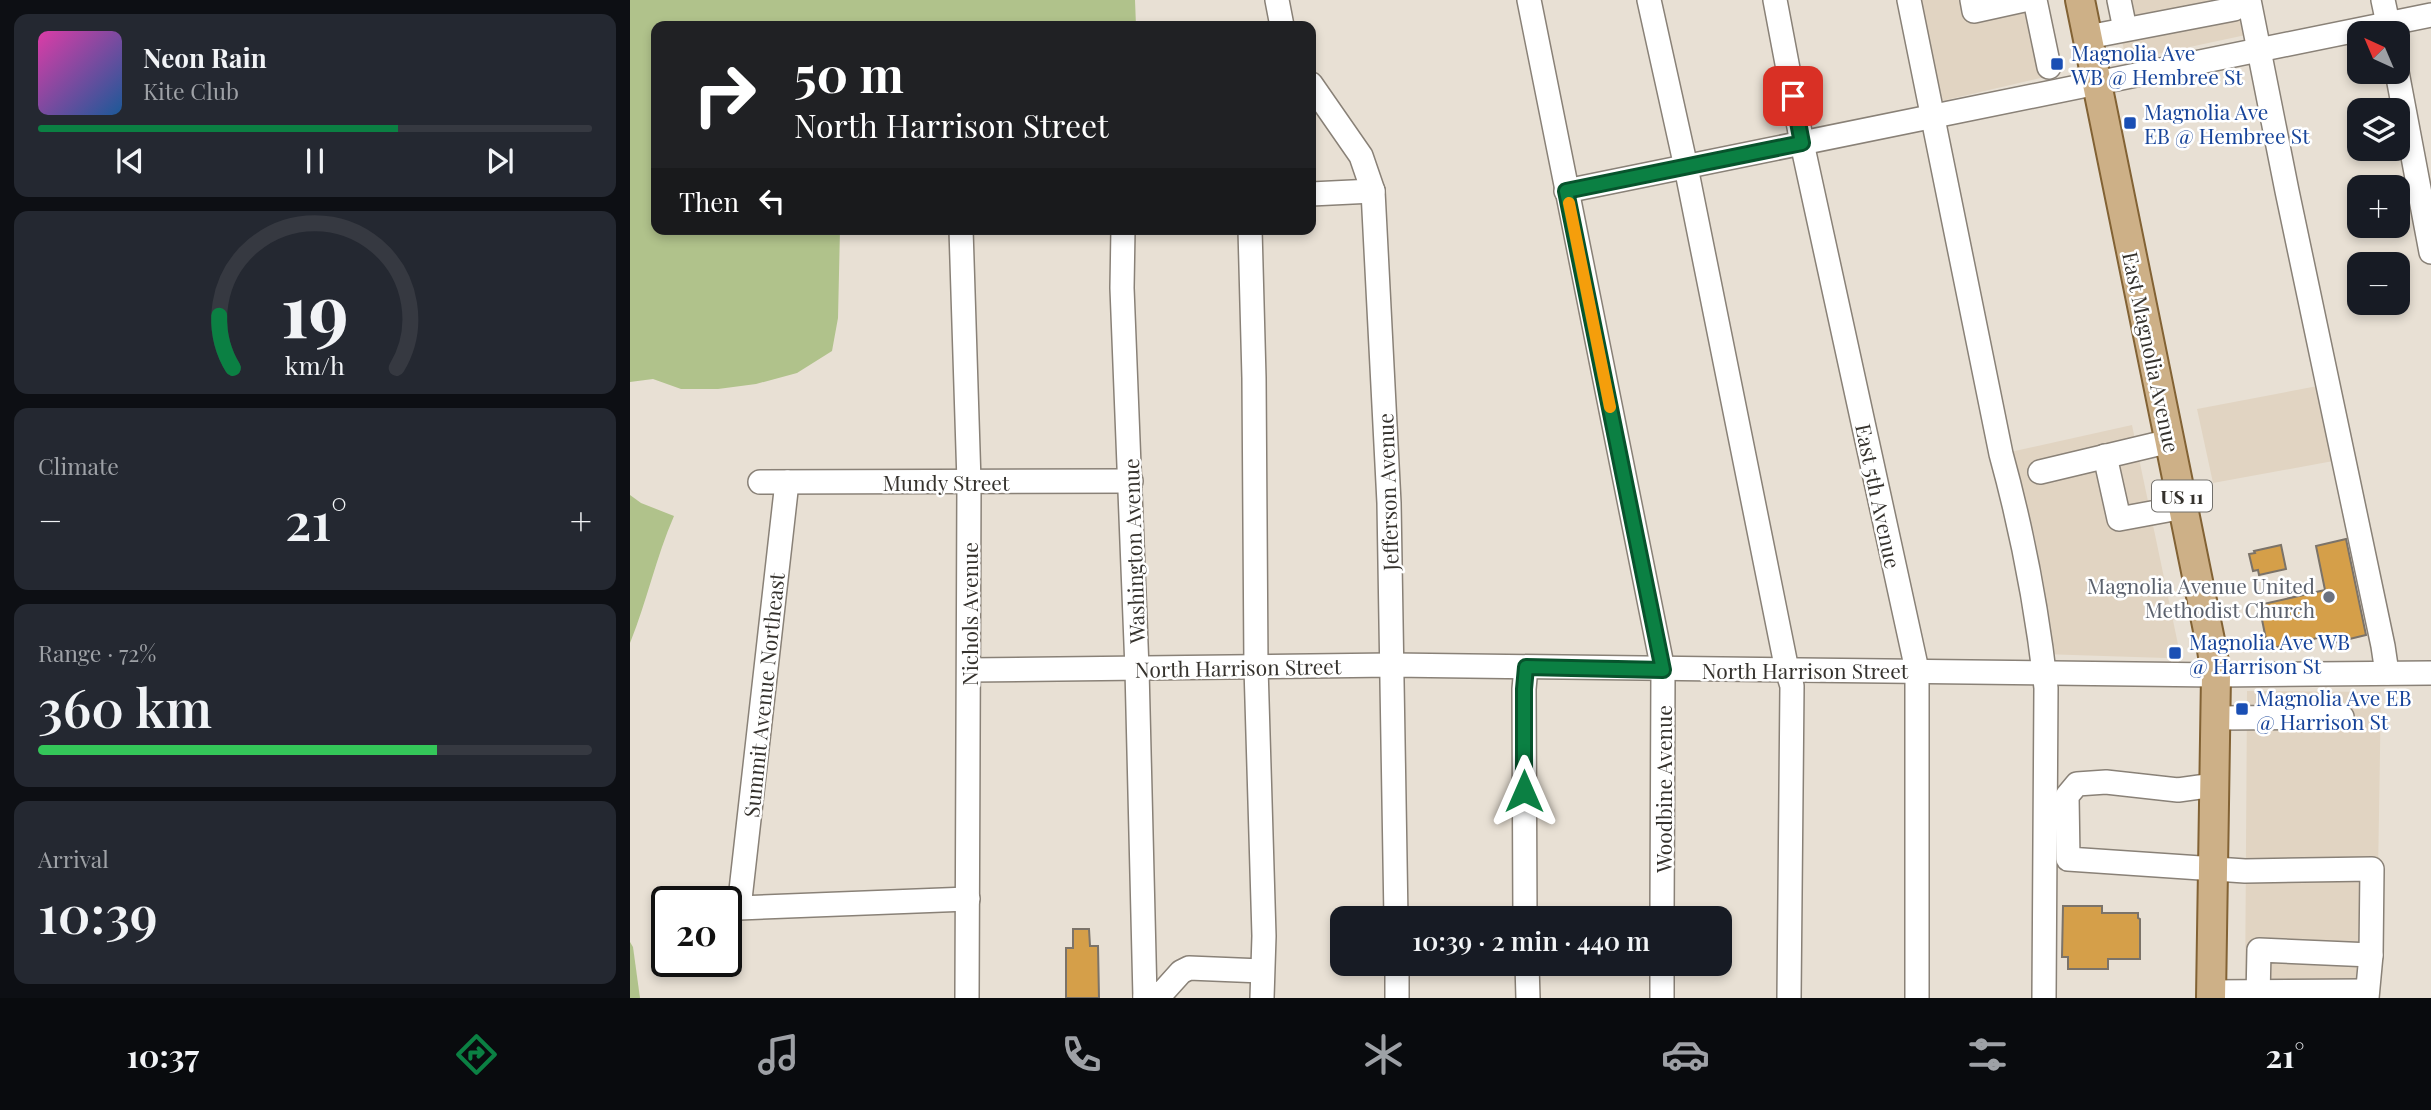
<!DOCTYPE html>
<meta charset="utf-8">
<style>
body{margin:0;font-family:"Playfair Display",serif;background:#242831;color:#f1f3f6;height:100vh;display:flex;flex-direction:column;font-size:26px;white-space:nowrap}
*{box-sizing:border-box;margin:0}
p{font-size:23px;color:#9ea1a6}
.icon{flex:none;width:38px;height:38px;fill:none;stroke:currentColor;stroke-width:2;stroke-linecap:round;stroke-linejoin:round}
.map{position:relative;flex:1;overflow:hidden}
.sheet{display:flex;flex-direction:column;gap:14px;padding:14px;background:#0d0f14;width:630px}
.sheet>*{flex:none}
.hud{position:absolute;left:21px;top:21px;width:665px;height:214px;border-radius:14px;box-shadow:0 4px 10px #0003;background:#202124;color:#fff;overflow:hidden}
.needle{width:46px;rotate:316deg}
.buttons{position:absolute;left:1717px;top:21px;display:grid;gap:14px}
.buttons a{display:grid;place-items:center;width:63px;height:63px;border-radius:14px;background:#171b24;box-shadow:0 4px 10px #0003;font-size:35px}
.speed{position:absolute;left:21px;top:886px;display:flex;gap:14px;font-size:35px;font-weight:700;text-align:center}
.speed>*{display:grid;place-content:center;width:91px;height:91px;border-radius:50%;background:#171b24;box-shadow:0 4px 10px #0003;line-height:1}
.speed .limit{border:4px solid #111;border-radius:10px;background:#fff;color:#111}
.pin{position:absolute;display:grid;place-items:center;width:60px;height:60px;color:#fff;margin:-30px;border-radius:14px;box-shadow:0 4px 10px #0006}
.me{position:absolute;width:77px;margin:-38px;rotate:0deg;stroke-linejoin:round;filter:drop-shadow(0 0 5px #0008)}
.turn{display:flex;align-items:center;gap:24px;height:147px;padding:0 28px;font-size:32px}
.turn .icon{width:91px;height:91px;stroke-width:2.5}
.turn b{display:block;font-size:49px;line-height:60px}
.then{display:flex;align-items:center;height:66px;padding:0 28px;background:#0003;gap:14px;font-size:26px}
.big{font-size:52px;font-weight:600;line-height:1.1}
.sheet .card{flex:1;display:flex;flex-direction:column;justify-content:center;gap:10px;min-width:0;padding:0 24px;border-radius:14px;background:#242831}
.sheet .dial{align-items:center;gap:0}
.dial svg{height:182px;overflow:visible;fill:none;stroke:#363941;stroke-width:7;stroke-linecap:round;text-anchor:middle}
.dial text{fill:#f1f3f6;stroke:none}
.song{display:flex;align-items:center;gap:21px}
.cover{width:84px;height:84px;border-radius:10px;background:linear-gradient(135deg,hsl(320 70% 55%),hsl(210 70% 35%))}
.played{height:7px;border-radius:4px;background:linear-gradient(90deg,#0b8043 65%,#363941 65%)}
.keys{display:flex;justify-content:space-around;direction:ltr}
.heat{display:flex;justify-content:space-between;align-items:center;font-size:38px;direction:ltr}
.charge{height:10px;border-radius:5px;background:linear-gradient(90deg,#34c759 72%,#363941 0)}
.trip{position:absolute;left:700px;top:906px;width:402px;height:70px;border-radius:14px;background:#171b24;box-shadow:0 4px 10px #0003;font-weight:600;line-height:70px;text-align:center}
.tabs{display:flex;height:112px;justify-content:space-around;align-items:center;background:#090b0e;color:#9ea1a6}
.tabs .icon{width:49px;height:49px}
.tabs .on{color:#0b8043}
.tabs b{font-size:32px;color:#f1f3f6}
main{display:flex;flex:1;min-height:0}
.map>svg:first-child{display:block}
.built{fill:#e1d4c2}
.green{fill:#b0c28b}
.building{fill:#d59f49;stroke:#7b7369;stroke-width:2}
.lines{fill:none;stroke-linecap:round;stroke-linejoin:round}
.minor-casing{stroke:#898177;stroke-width:26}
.major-casing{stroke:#826234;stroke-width:32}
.minor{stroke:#fff;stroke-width:23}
.major{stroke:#cdb087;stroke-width:28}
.route-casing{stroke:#07532c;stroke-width:18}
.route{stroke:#0b8043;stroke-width:12}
.slow{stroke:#f59e0b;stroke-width:12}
.transit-dot{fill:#1a4fb4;stroke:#fff;stroke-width:2.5}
.worship-dot{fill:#6b7280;stroke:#fff;stroke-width:2.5}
.labels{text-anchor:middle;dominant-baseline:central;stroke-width:5;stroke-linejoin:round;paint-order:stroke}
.shield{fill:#fff;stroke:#72706c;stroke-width:2}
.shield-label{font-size:19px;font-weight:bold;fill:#35322d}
.transit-label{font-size:21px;fill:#164399;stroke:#fff;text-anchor:start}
.street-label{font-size:21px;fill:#35322d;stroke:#fff}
.worship-label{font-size:21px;fill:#5b616d;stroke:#fff;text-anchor:end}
</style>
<main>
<section class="sheet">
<div class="card">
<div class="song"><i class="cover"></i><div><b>Neon Rain</b><p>Kite Club</p></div></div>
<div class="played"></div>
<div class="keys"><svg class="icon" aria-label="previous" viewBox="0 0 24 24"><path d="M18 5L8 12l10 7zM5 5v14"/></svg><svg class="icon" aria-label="pause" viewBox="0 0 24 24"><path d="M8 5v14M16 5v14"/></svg><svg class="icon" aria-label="next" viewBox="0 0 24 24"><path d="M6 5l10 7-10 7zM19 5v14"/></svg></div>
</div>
<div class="card dial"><svg viewBox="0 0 100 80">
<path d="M14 69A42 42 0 1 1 86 69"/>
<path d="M14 69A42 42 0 0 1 8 46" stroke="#0b8043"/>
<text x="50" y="56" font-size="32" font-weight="700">19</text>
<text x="50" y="72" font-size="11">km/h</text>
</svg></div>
<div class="card"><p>Climate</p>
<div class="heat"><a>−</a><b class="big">21°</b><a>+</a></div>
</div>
<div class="card"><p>Range · 72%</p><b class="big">360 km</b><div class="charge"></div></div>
<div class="card"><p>Arrival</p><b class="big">10:39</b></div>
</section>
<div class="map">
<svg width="1801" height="998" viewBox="0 0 1801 998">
<rect width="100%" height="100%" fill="#e8e0d4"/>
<!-- built -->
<g class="built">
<path d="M1279 0H1416L1431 70 1415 77 1299 104Z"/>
<path d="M1483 0H1619L1625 33 1499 60 1496 59Z"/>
<path d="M1698 384 1714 459 1583 483 1567 409Z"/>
<path d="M1502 425 1549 649 1547 654 1536 658 1412 654 1371 454Z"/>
<path d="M1617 691 1751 692 1746 998H1615Z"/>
</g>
<!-- green -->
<g class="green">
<path d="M0 0H505L506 26H26V229H210L208 318 202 351 167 373 126 384 88 389H51L23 379 0 382Z"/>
<path d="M0 495 11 503 44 516C26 557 17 601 0 643Z"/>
<path d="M0 942 3 947 10 998H0Z"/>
</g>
<!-- building -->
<g class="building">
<path d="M1716 539 1736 635 1703 643 1701 635 1638 649 1629 605 1695 590 1686 546Z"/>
<path d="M1651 545 1656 569 1629 575 1628 570 1623 571 1619 554 1625 553 1624 551Z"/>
<path d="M1433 906H1472V913H1508V918L1510 919V959H1478V969H1438V957H1432Z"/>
<path d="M443 929H459L460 946H468L469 998H436V948H443Z"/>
</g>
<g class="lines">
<defs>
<g id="minor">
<path d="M647 0 652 26"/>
<path d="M899 0 1033 670 1032 919"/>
<path d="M1019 0 1056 167 1157 670 1162 686 1159 998"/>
<path d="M1145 0 1172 143 1287 670V998"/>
<path d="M1279 0 1371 454C1392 530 1407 609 1416 688L1414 998"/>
<path d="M1342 0 1344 11 1394 0"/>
<path d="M1405 0 1419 67"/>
<path d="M1489 0 1495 29"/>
<path d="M1619 0 1657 191 1753 646 1757 673"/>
<path d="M1753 0 1760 33"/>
<path d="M1458 37 1604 9 1602 0"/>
<path d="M1767 72 1801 252"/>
<path d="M681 84 731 156 743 191 759 503 766 919"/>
<path d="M936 191 1801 15"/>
<path d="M681 194 743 191"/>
<path d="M331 229 339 482 337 998"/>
<path d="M493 229 492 288 507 669 515 998"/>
<path d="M620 229 624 378 626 667 634 936 632 998"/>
<path d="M1475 456 1489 519 1554 507"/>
<path d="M1410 472 1540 441"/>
<path d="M130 482 501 481"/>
<path d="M157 482 109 908 338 899"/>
<path d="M339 670 762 665 1586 675 1801 673"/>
<path d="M1585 718 1712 717"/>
<path d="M1584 785 1548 790 1476 782 1447 784 1437 796 1438 859 1615 871 1742 869 1741 955"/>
<path d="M895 919 894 689 896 667"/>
<path d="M767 964V998"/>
<path d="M897 964 898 998"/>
<path d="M1581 992 1737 991"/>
<path d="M515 997 533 992 551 972 559 968 632 971"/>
<path d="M1032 998V964"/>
<path d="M1628 998 1629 950 1741 955 1737 998"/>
</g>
<path id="major" d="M1450 0 1582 650 1586 675 1581 998"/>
</defs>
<!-- minor casing -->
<use href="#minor" class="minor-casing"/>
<!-- major casing -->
<use href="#major" class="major-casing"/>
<!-- minor -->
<use href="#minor" class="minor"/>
<!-- major -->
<use href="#major" class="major"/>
</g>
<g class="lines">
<defs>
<path id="route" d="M894 791V689L896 667 1033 670 936 191 1172 143 1163 96"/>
</defs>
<!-- route casing -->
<use href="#route" class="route-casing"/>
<!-- route -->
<use href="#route" class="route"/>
<!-- slow -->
<path class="slow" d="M939 203 980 407"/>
</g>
<!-- markers -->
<g class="transit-dot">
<rect x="1420" y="57" width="14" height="14" rx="3.5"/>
<rect x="1493" y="116" width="14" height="14" rx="3.5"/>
<rect x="1538" y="646" width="14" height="14" rx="3.5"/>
<rect x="1605" y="702" width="14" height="14" rx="3.5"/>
</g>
<circle class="worship-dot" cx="1699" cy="597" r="7"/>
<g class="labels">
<!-- shield labels -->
<rect class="shield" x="1522" y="480.5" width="60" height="31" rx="5"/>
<g class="shield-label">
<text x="1552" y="496">US 11</text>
</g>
<!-- transit labels -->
<g class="transit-label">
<text x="1441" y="52">Magnolia Ave<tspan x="1441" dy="24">WB @ Hembree St</tspan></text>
<text x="1514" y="111">Magnolia Ave<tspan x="1514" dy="24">EB @ Hembree St</tspan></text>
<text x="1559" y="641">Magnolia Ave WB<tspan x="1559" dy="24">@ Harrison St</tspan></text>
<text x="1626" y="697">Magnolia Ave EB<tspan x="1626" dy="24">@ Harrison St</tspan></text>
</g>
<!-- street labels -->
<g class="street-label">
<text transform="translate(1522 352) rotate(78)">East Magnolia Avenue</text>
<text x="316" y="482">Mundy Street</text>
<text transform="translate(757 492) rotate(-92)">Jefferson Avenue</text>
<text transform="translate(1249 496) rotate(78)">East 5th Avenue</text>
<text transform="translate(503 551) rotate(-92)">Washington Avenue</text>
<text transform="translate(339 614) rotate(-90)">Nichols Avenue</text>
<text transform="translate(608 667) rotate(-1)">North Harrison Street</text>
<text x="1175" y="670">North Harrison Street</text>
<text transform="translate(133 695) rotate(-84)">Summit Avenue Northeast</text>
<text transform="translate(1033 789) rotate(-90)">Woodbine Avenue</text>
</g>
<!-- worship labels -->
<g class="worship-label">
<text x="1685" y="585">Magnolia Avenue United<tspan x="1685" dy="24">Methodist Church</tspan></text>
</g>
</g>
</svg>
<div class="buttons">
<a><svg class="needle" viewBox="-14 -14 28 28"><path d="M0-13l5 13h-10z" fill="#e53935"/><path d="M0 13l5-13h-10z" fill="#9ea1a6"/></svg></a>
<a><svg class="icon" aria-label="layers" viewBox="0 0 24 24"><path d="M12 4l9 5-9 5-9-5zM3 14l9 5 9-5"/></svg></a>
<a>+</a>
<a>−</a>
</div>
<div class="speed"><div class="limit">20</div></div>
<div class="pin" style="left:1163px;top:96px;background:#d93025"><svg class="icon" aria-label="arrive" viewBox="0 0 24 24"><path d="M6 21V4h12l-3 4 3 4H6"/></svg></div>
<svg class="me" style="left:894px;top:791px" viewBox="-20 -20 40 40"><path d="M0-17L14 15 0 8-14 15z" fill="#0b8043" stroke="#fff" stroke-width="4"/></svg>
<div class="trip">10:39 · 2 min · 440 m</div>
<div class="hud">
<div class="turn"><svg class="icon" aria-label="right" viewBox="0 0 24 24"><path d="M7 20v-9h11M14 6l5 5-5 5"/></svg><div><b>50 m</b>North Harrison Street</div></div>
<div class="then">Then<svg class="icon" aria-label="left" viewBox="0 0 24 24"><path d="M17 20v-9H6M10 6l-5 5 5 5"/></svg></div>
</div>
</div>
</main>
<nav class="tabs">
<b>10:37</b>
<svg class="icon on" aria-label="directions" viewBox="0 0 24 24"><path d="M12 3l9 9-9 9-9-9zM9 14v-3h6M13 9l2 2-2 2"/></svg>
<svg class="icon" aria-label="music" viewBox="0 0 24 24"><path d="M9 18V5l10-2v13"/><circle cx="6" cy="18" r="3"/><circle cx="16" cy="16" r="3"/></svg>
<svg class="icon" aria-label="phone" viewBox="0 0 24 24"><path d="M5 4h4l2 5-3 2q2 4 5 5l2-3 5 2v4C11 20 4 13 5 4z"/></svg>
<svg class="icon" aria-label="climate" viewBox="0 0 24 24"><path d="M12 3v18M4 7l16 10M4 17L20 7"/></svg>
<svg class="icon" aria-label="car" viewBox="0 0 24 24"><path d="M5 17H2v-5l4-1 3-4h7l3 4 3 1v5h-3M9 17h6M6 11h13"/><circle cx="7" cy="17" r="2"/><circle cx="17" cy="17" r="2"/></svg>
<svg class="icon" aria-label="filters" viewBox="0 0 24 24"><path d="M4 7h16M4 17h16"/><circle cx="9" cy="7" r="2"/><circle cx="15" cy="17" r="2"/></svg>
<b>21°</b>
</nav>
